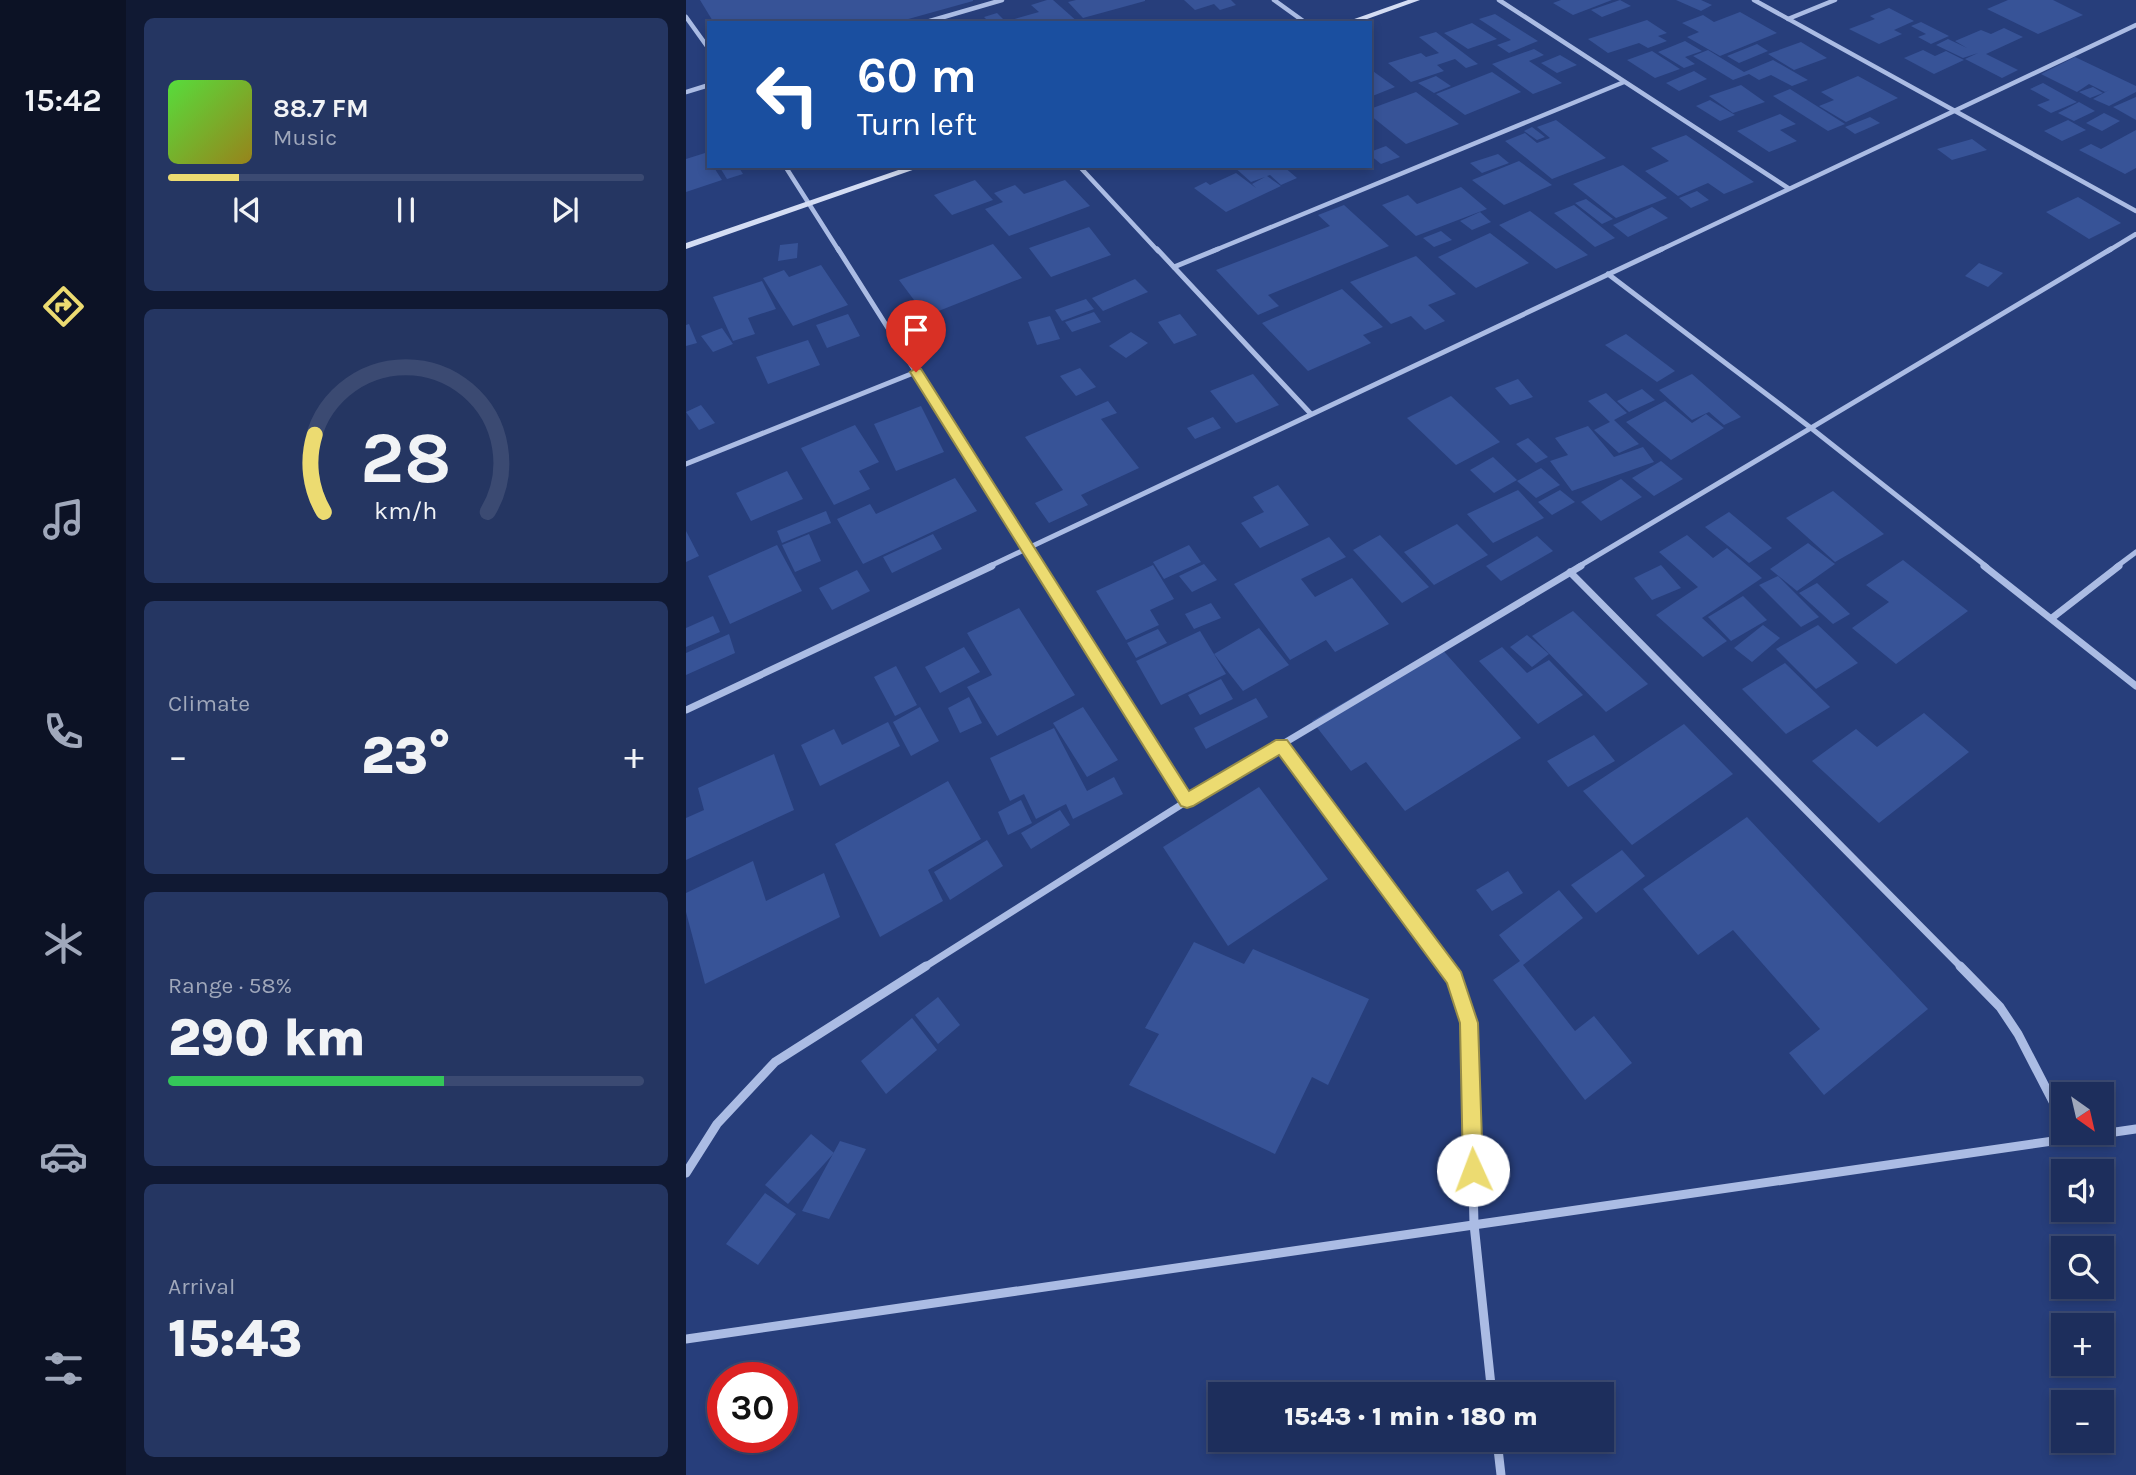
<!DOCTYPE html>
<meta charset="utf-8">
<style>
body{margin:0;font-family:Karla,sans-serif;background:#253662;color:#f1f3f6;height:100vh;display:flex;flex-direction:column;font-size:26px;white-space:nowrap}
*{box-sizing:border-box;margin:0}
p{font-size:23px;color:#a0a8bb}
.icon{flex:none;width:38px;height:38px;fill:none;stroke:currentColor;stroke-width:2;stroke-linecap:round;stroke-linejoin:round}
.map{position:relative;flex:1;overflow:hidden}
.sheet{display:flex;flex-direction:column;gap:18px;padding:18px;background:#101933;width:560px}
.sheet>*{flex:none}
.banner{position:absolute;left:21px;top:21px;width:665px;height:147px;border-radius:0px;box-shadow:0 4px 10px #0003,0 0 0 2px #3b4a72;background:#1a4fa0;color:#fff;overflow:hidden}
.needle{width:46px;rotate:146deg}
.fabs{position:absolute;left:1365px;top:1082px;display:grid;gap:14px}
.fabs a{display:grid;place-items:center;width:63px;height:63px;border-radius:0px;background:#1d2e5c;box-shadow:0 4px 10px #0003,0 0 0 2px #3b4a72;font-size:35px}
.speed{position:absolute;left:21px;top:1362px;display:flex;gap:14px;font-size:35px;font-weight:700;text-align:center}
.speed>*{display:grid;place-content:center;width:91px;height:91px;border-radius:50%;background:#1d2e5c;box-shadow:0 4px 10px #0003,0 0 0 2px #3b4a72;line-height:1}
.speed .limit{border:10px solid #d22;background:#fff;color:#111}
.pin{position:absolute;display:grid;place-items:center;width:60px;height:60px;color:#fff;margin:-72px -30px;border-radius:50% 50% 50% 0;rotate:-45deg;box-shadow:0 0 7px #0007}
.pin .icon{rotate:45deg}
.me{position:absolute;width:77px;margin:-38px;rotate:358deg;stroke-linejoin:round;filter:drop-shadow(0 0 5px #0008)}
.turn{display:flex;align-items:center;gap:24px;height:147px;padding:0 35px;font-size:32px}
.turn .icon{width:91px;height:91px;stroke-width:2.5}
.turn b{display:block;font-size:49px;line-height:60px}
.big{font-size:52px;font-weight:800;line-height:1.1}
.sheet .tile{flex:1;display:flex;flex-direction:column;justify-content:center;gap:10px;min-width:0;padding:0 24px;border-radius:10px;background:#253662}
.sheet .dial{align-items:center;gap:0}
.dial svg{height:182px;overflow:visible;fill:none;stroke:#3b4a72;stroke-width:7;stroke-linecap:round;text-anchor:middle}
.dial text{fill:#f1f3f6;stroke:none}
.song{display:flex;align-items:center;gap:21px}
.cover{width:84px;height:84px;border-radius:10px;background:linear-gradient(135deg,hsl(110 70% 55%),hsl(50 70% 35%))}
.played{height:7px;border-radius:4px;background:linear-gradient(90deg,#ecdb71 15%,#3b4a72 15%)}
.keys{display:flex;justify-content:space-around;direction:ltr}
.heat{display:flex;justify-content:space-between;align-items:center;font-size:38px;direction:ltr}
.charge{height:10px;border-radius:5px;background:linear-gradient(90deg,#34c759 58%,#3b4a72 0)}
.trip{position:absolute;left:522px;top:1382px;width:406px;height:70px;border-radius:0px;background:#1d2e5c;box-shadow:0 4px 10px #0003,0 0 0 2px #3b4a72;font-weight:800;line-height:70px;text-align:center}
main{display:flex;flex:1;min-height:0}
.tab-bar{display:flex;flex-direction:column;width:126px;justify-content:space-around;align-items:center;background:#0c1225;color:#a0a8bb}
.tab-bar .icon{width:49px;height:49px}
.tab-bar .on{color:#ecdb71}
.tab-bar b{font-size:32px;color:#f1f3f6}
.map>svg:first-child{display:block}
.building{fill:#375397}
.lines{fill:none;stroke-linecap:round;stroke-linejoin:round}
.street-far3{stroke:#abbce4;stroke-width:4.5}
.street-far2{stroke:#abbce4;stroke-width:5}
.street-far1{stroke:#abbce4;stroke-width:7}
.street{stroke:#abbce4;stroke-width:9}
.secondary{fill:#d4ddf4;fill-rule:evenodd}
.route{fill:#ecdb71;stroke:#998e49;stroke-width:2}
</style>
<main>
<nav class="tab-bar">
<b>15:42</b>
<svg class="icon on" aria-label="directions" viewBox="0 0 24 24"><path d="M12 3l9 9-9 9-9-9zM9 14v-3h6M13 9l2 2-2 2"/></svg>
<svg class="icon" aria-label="music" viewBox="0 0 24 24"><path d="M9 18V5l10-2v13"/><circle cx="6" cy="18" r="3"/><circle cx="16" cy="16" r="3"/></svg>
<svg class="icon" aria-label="phone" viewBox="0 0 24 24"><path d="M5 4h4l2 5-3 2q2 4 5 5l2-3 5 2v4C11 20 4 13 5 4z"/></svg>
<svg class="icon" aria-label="climate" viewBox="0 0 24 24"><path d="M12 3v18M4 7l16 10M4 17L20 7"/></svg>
<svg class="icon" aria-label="car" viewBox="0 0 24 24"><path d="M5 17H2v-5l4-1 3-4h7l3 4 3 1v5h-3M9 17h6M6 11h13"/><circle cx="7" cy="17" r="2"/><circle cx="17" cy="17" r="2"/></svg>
<svg class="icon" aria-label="filters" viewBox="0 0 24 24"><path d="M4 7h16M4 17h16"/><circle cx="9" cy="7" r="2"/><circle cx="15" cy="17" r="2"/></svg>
</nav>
<section class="sheet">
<div class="tile">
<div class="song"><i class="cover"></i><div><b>88.7 FM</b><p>Music</p></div></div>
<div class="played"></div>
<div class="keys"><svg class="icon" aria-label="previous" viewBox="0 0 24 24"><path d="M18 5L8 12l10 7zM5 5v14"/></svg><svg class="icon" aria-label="pause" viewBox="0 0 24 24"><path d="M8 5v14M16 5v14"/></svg><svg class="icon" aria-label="next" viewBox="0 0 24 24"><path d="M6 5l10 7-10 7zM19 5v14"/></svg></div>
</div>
<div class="tile dial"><svg viewBox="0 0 100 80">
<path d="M14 69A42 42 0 1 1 86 69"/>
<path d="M14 69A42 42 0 0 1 10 35" stroke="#ecdb71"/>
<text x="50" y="56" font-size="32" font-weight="700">28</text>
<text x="50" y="72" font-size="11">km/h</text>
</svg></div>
<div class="tile"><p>Climate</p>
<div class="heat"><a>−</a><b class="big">23°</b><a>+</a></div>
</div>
<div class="tile"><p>Range · 58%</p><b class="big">290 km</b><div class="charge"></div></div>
<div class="tile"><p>Arrival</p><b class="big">15:43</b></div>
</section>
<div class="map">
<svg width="1450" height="1475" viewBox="0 0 1450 1475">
<rect width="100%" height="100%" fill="#273e7b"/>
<!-- building -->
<g class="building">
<path d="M14 0H287V1L208 23H28Z"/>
<path d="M361 0H367L393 23H328L325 20 353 12 345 5Z"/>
<path d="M390 0H459V1L397 18 382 2Z"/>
<path d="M498 0H545L550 5 534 10 528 4 509 10Z"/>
<path d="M875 0H926L887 15 867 3Z"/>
<path d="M934 0 945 6 916 17 905 10Z"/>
<path d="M990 0H1015L1026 5 1015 11Z"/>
<path d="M1322 0H1367L1397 15 1352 34 1301 9Z"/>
<path d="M1203 8 1228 21 1208 30 1216 34 1193 44 1163 29 1189 19 1184 16Z"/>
<path d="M1054 12 1091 33 1034 56 1001 37 1013 32 996 23 1017 15 1028 22Z"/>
<path d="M311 13 321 23H304L298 17Z"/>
<path d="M809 14 852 41 823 53 811 45 825 40 793 19Z"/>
<path d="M961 20 981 33 972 36 981 41 962 48 953 43 922 53 902 39Z"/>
<path d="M1235 22 1263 36 1245 44 1232 37 1240 34 1225 26Z"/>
<path d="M786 23 811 39 782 49 758 33Z"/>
<path d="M1318 28 1337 37 1300 54 1332 70 1316 78 1279 59 1292 53 1277 58 1250 45 1262 39 1281 48 1269 41 1295 30 1305 34Z"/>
<path d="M750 32 792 64 780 68 769 59 751 65 758 71 725 82 702 63 735 53 740 57 753 53 733 37Z"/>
<path d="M999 41 1016 51 999 57 1009 64 998 68 972 52Z"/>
<path d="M1115 42 1141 58 1108 70 1082 54Z"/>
<path d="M1071 44 1082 51 1053 63 1041 56Z"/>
<path d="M848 49 858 55 843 61 876 83 847 94 806 64Z"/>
<path d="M1022 50 1058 72 1087 60 1122 80 1106 86 1085 75 1073 80 1063 74 1047 80 1007 56Z"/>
<path d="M1237 50 1249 56 1260 51 1278 60 1248 74 1218 58Z"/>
<path d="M966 51 994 69 969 78 941 60Z"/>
<path d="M874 55 891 65 871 73 855 63Z"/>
<path d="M1389 57 1450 86V92L1423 106 1407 99 1423 90 1419 92 1403 84 1391 92 1355 74Z"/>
<path d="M684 69 709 87 684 97Z"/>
<path d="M1008 71 1021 79 993 91 980 83Z"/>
<path d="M806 72 835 92 779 115 750 94Z"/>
<path d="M750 76 765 86 748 93 732 83Z"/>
<path d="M1172 76 1212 98 1160 122 1133 106 1148 100 1135 92Z"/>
<path d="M1357 83 1391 102 1365 113 1351 105 1364 100 1344 89Z"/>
<path d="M1055 85 1079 102 1047 113 1023 96Z"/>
<path d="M1407 87 1417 93 1404 98 1393 92Z"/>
<path d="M1104 89 1159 124 1142 131 1087 96Z"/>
<path d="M730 92 773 124 720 144 684 115V109Z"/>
<path d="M1450 97V120L1427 107Z"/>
<path d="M1024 100 1049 115 1034 121 1010 106Z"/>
<path d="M1393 102 1409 111 1388 121 1372 113Z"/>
<path d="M1418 113 1434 121 1416 131 1400 123Z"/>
<path d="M1094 114 1110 124 1094 130 1111 141 1083 152 1051 131Z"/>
<path d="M1184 117 1194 123 1169 134 1159 127Z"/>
<path d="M870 120 920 158 866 179 819 141 839 133 851 143 864 138 851 127Z"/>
<path d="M1382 120 1400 130 1376 141 1358 131Z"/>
<path d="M846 127 859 137 851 140 838 131Z"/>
<path d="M1450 130V168L1439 174 1393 150 1405 144 1415 149Z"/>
<path d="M1000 135 1068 182 1038 194 1022 183 992 196 959 171 983 161 965 148Z"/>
<path d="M1286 139 1301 150 1266 160 1251 149Z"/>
<path d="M700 146 714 157 695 164 684 155V152Z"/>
<path d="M19 153 23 166H27L36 180 0 192V159Z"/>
<path d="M812 154 823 163 796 173 784 163Z"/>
<path d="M833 161 866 185 818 205 786 180Z"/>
<path d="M937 165 981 198 930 218 887 184Z"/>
<path d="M33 166H52L57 174 41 179Z"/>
<path d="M547 166H597L611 178 595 185 584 175 581 176 595 186 540 212 508 188 520 182 524 185 550 173 570 188 566 184 579 177 565 182Z"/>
<path d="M289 180 307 200 266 215 248 195Z"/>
<path d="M379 180 404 206 323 236 299 209 317 202 308 193 329 185 338 194Z"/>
<path d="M775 187 801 209 730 236 696 205 722 195 731 204Z"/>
<path d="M1011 191 1023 200 1005 208 993 198Z"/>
<path d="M1392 197 1435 223 1403 239 1360 212Z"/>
<path d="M900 199 927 219 916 224 889 203Z"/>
<path d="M658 205 703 246 582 295 593 306 572 315 530 270 644 226 632 215Z"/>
<path d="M888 205 929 238 909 247 868 213Z"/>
<path d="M966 207 982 218 942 237 927 225Z"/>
<path d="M844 211 902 255 870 269 813 225Z"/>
<path d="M794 212 805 222 786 230 774 221Z"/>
<path d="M403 227 425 255 365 277 343 248Z"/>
<path d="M755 231 766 240 748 247 737 238Z"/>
<path d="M804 233 843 263 790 288 752 257Z"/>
<path d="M112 243 111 258 92 261 94 245Z"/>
<path d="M307 244 336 278 240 316 213 280Z"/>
<path d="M730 256 770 294 742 305 759 321 739 330 725 316 705 324 664 282Z"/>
<path d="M1293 263 1317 273 1302 287 1279 276Z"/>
<path d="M135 265 162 305 107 326 77 278 98 270 103 277Z"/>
<path d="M449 279 462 292 417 311 406 298Z"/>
<path d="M76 281 90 309 62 318 69 334 47 341 27 297Z"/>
<path d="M656 289 697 327 677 335 685 343 622 371 576 323Z"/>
<path d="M400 299 408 309 376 321 369 310Z"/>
<path d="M408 312 415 322 386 332 379 322Z"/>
<path d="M162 314 174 336 141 348 130 325Z"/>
<path d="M494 314 511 335 488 344 472 322Z"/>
<path d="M364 316 374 339 351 345 342 322Z"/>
<path d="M3 324 11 343 0 346V325Z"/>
<path d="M36 328 47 344 27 352 15 336Z"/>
<path d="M445 332 462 343 440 358 423 346Z"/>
<path d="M940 334 989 371 971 382 919 345Z"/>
<path d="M122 340 134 365 82 384 70 357Z"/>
<path d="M394 368 410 387 390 396 374 376Z"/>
<path d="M567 374 593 405 550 423 524 391Z"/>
<path d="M1006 374 1055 417 1038 425 1023 412 1006 420 973 390Z"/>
<path d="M832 379 847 397 824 405 809 388Z"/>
<path d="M956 389 969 400 943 412 931 401Z"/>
<path d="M920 393 941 413 928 420 953 444 933 453 908 430 924 422 902 401Z"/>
<path d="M765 396 814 442 770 465 721 418Z"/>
<path d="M422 401 431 413 415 419 453 468 395 495 402 505 363 523 349 503 377 490 339 437Z"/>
<path d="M979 401 1006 423 1020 414 1038 428 985 460 940 422Z"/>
<path d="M15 405 29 423 13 430 0 412Z"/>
<path d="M235 406 258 452 210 471 188 424Z"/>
<path d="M527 417 535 428 509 439 501 428Z"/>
<path d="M169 425 193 462 173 471 184 489 148 505 115 448Z"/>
<path d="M902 426 928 457 957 447 968 462 886 491 864 461 882 455 869 438Z"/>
<path d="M842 438 862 457 850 463 830 444Z"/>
<path d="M807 457 831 480 808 493 784 470Z"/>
<path d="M975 461 997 479 968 496 946 478Z"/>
<path d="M855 468 874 485 850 498 831 481Z"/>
<path d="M101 471 117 499 65 521 50 493Z"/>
<path d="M269 478 291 511 177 564 151 519 184 504 190 514Z"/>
<path d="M935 479 956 497 915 521 895 502Z"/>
<path d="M592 485 623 525 574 548 555 523 578 512 567 497Z"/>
<path d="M832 490 858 518 807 543 781 514Z"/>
<path d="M874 490 889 502 866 515 852 502Z"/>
<path d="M1147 491 1198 534 1149 562 1100 518Z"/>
<path d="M140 511 145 523 96 543 91 531Z"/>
<path d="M1043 512 1086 548 1063 563 1019 527Z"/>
<path d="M771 524 802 555 748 585 718 552Z"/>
<path d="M0 531 13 556 0 562Z"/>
<path d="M123 534 135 561 109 572 96 545Z"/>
<path d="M247 534 256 549 206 573 197 557Z"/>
<path d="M694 535 743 587 716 603 667 550Z"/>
<path d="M1001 535 1027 558 1041 548 1076 578 1016 618 1041 641 1017 657 970 615 1012 587 973 552Z"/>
<path d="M851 536 867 551 815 581 800 566Z"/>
<path d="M643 537 660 557 615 579 629 597 666 578 703 624 649 652 640 640 604 660 548 584Z"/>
<path d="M1122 543 1149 564 1111 591 1084 569Z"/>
<path d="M91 545 116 591 44 624 22 576Z"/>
<path d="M503 545 515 562 478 579 467 562Z"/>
<path d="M1217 560 1282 611 1210 664 1166 628 1203 602 1180 585Z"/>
<path d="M518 564 531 580 506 592 493 576Z"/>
<path d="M467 565 488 599 464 610 473 625 440 640 410 591Z"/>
<path d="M975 565 995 588 966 600 948 578Z"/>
<path d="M171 570 184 591 146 610 133 588Z"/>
<path d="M1092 576 1133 617 1115 627 1073 585Z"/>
<path d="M1131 583 1164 614 1147 624 1113 593Z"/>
<path d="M1057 596 1081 620 1045 641 1022 617Z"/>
<path d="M525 603 535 618 508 629 499 614Z"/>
<path d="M333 608 389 695 311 736 281 687 306 675 281 633Z"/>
<path d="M887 611 962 684 920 712 846 636Z"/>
<path d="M27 616 34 632 0 647V628Z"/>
<path d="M1077 625 1094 638 1066 662 1048 648Z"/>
<path d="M1132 625 1172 663 1130 689 1090 649Z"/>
<path d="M573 628 603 665 557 691 528 654Z"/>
<path d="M472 629 481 643 450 658 441 643Z"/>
<path d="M514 631 540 674 475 705 450 661Z"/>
<path d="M43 634 49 653 0 675V653Z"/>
<path d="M841 635 863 654 846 667 824 647Z"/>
<path d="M278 647 294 672 254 693 239 667Z"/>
<path d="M754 647 835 738 719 811 680 762 665 771 626 721Z"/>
<path d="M816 647 841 673 863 660 897 695 852 724 793 661Z"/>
<path d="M1099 663 1144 707 1100 734 1056 689Z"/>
<path d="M210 666 231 705 209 716 188 677Z"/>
<path d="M535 679 547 699 514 715 502 695Z"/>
<path d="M283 697 296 723 274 733 262 708Z"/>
<path d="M570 698 582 717 520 749 508 728Z"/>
<path d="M234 707 253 741 225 756 207 722Z"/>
<path d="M397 707 432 760 401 777 367 723Z"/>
<path d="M1238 713 1283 752 1193 823 1126 761 1170 729 1191 747Z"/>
<path d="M202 722 214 746 134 786 115 745 148 729 156 745Z"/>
<path d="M998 724 1047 774 946 845 897 791Z"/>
<path d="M368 728 401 791 428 777 437 794 387 819 380 804 350 819 338 794 324 801 304 758Z"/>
<path d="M908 735 929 761 882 787 861 761Z"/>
<path d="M88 754 108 810 0 860V818L18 810 12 788Z"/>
<path d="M262 781 295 839 242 870 257 901 194 937 149 844Z"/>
<path d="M573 787 642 879 542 946 477 847Z"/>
<path d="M335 800 346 823 322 835 312 812Z"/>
<path d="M374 810 384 825 345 849 335 833Z"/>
<path d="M1061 817 1242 1009 1138 1095 1103 1053 1134 1029 1047 930 1012 955 957 889Z"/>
<path d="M301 840 317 866 264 900 248 872Z"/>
<path d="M936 850 959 876 910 913 885 885Z"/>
<path d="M67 861 80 901 138 873 154 917 19 984 0 912V893Z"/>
<path d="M822 871 837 893 806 911 790 890Z"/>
<path d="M873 890 897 918 837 965 889 1031 908 1016 946 1063 899 1100 807 980 834 961 813 935Z"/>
<path d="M508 942 558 964 567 949 683 999 642 1085 626 1077 589 1154 443 1085 473 1034 459 1028Z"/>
<path d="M252 997 274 1025 252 1044 229 1015Z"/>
<path d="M226 1018 251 1050 200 1094 175 1061Z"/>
<path d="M125 1134 148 1153 102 1204 79 1185Z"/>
<path d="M154 1141 180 1149 143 1219 116 1211Z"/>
<path d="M79 1193 110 1214 72 1265 40 1244Z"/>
</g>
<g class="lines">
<!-- street-far3 -->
<g class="street-far3">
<path d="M588 0 620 23"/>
<path d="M813 0 1102 188"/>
<path d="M1068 0 1450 211"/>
<path d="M0 17 23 49"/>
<path d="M1102 19 1149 0"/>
<path d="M237 23 316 0"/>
<path d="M0 92 23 85"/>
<path d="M99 166 153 251"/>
<path d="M393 166 472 251"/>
<path d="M527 251 938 82"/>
<path d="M972 251 1450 25"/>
<path d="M1422 251 1450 234"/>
</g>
<!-- street-far2 -->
<g class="street-far2">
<path d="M152 249 353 567"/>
<path d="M471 249 625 414"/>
<path d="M488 267 532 249"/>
<path d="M922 274 1125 428 1301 567"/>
<path d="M0 464 230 372"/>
<path d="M302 567 976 249"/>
<path d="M892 567 1425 249"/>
<path d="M1430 567 1450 552"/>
</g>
<!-- street-far1 -->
<g class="street-far1">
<path d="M352 566 501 801"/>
<path d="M1298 566 1450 686"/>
<path d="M884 572 1276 968"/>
<path d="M1366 618 1433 566"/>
<path d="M0 710 306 566"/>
<path d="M595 745 761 968"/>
<path d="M237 968 501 801 895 566"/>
</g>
<!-- street -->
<g class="street">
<path d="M759 966 768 978 783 1023 788 1224 806 1395"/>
<path d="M1274 966 1314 1007 1332 1034 1377 1121"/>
<path d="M0 1173 31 1124 89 1062 240 966"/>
<path d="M0 1339 1450 1129"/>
<path d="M811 1440 815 1475"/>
</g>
<!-- secondary -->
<g class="secondary">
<path d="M722 0H734L670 23H657Z"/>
<path d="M224 166H238L0 249V243Z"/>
</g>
</g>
<!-- route -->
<path class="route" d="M230 368 235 369 503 791 590 740H601L775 972 792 1023 797 1170 794 1177 787 1180 780 1177 777 1170 774 1023 761 983 593 755 507 806 501 808 495 806 224 372Z"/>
</svg>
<div class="fabs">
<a><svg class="needle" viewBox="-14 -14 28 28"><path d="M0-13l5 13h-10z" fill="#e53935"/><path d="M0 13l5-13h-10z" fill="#a0a8bb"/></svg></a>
<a><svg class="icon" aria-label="sound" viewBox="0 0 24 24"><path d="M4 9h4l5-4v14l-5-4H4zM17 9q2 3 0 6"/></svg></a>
<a><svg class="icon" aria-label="search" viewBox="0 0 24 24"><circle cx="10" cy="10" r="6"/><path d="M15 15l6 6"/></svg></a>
<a>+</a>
<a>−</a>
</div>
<div class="speed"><div class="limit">30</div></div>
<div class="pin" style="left:230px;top:372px;background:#d93025"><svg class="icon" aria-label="arrive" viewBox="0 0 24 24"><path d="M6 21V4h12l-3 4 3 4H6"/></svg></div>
<svg class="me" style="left:787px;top:1170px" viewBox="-20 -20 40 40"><circle r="19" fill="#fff"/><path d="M0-13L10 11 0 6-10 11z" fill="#ecdb71"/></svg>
<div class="trip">15:43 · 1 min · 180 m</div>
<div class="banner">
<div class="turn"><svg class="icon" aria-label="left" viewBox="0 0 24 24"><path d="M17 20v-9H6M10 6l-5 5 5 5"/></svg><div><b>60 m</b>Turn left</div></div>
</div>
</div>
</main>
